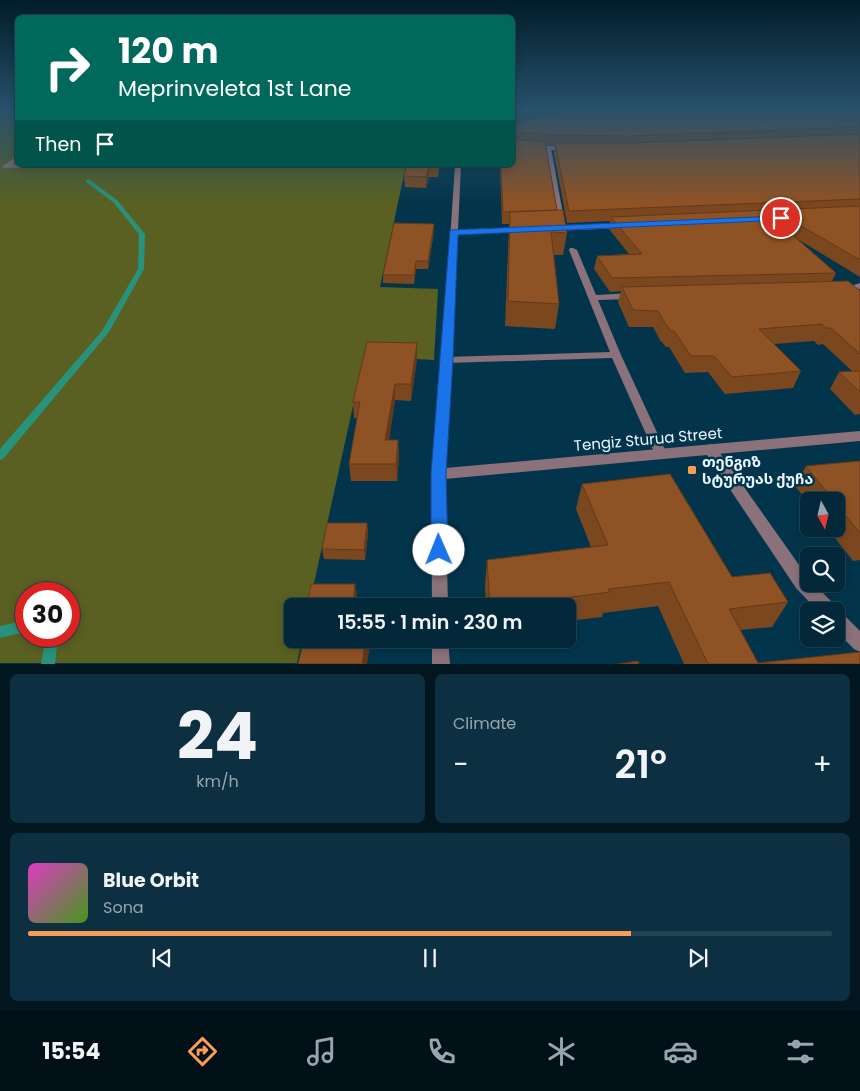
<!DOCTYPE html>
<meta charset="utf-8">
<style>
body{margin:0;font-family:Poppins,"Noto Sans Georgian",sans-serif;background:#0c3041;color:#f1f3f6;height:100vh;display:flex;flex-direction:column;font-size:19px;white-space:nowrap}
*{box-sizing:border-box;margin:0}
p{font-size:16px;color:#96a6ae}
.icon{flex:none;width:28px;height:28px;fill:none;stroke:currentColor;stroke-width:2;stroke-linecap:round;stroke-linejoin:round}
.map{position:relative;height:664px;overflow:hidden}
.drawer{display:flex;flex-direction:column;gap:10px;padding:10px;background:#01161f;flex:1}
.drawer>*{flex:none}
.top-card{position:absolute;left:15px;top:15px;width:500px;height:152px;border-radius:8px;box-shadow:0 2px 8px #0003,0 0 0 1px #234453;background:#00695c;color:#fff;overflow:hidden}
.needle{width:32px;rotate:172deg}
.tools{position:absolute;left:800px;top:492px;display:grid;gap:10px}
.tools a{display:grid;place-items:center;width:45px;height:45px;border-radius:8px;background:#022839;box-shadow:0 2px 8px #0003,0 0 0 1px #234453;font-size:25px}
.speed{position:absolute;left:15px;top:582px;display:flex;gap:10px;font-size:25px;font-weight:700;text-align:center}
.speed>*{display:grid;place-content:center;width:65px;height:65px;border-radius:50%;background:#022839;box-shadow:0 2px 8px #0003,0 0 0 1px #234453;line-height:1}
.speed .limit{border:8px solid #d22;background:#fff;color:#111}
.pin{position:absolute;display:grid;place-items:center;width:42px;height:42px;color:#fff;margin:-21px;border:2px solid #fff;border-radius:50%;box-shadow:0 1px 5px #0007}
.me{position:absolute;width:55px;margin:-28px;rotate:359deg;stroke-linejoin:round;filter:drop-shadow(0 0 4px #0008)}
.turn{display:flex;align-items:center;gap:18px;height:105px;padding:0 20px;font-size:22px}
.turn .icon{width:65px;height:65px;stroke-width:2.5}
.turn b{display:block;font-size:35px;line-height:42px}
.then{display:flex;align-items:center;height:48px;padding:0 20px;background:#0003;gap:10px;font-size:19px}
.big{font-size:38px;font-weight:600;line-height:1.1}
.drawer .card{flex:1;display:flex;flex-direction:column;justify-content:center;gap:8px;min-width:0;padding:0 18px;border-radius:8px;background:#0c3041}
.drawer .dial{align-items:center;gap:0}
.dial b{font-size:65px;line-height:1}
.song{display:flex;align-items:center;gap:15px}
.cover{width:60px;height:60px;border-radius:8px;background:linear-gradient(135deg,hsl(310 70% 55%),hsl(100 70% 35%))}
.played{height:5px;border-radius:2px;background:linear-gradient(90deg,#fd9c55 75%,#234453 75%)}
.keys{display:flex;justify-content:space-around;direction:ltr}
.heat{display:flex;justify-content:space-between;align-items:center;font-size:28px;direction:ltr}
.drawer .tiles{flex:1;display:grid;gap:10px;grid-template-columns:1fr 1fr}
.card:last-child{grid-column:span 2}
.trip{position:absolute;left:284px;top:598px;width:292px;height:50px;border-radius:8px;background:#022839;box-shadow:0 2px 8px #0003,0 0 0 1px #234453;font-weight:600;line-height:50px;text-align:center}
.menu{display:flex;height:80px;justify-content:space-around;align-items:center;background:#011017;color:#96a6ae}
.menu .icon{width:35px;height:35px}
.menu .selected{color:#fd9c55}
.menu b{font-size:22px;color:#f1f3f6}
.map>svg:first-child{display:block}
.green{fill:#596021;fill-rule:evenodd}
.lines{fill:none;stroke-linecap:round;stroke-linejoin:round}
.stream{fill:#28937c;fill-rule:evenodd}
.lane{fill:#8b717a;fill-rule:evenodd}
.street{fill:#8b717a;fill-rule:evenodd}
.wall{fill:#7b471f}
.shaded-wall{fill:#643919}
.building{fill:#8f5224;stroke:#643919}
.route{fill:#1a73e8;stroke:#114b97}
.poi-dot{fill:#fd9c55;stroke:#02354c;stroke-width:2}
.labels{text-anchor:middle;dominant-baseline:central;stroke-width:5;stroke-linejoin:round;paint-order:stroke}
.near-street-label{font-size:15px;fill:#e9f5fc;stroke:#02354c}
.near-poi-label{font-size:15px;font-weight:bold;fill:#e9f5fc;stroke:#02354c;text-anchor:start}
</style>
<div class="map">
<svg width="860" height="664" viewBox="0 0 860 664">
<rect width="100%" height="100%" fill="#02354c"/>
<!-- green -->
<path class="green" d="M0 110H17L18 165H406L380 287 438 289 434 360 364 356 309 606H292V639H302L297 663H0ZM26 594H69V636H26Z"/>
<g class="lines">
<!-- stream -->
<g class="stream">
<path d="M86 180H90L117 200 145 234 144 269 109 332 3 459 0 460V449L102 331 138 269 139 234 113 202 86 182Z"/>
<path d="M26 620V632L0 638V626Z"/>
<path d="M46 636H58L55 664H41Z"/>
</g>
<!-- lane -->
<g class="lane">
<path d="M548 147 551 149 565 224 561 226 557 224 545 149Z"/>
<path d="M18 155V160L12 165H43L40 167 3 168V166Z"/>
<path d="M570 248H573L577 250 596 295 632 293 637 296 632 299 598 300 621 355 667 454 666 457 661 459 656 457 655 454 612 358 447 363 442 360 447 357 610 352 569 250Z"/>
<path d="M860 283V289L844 294 839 291 841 289Z"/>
<path d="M710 444 715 446 809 579V584H814L835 605 837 611 842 613 860 631V652L854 649 836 631V611H818L796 588 705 452 704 449 705 446Z"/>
</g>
<!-- street -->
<g class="street">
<path d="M512 143 566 147 569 149 566 151 512 147Z"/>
<path d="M455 165H461L458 230 522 228 526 230 522 232 458 234 452 360 445 468 860 431V441L445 479 448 606H432L431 474 442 360Z"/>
<path d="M622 224H625V228L554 231 550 229 554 227Z"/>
<path d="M432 639H448L450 664H432Z"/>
</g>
</g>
<!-- wall -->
<g class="wall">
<path d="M512 110H860V277L796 238 836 273 832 281 860 291V414L855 415 830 389 839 372 852 371 823 344 818 345 814 341 774 344 801 371 793 388 725 394 708 372 685 373 669 347H666L660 340 653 327H629L618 302 621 291 610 292 594 269 597 256 629 254 609 229 610 221 567 223 554 153 555 145H545L557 210 567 233 563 255H554L559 304 555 329 505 326 509 224H502L500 165H512Z"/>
<path d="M407 165H440L438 177H429L426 188 405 187 404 176Z"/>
<path d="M434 224V231L428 269H416L414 284 383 283V275Z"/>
<path d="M417 359 411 401 395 400 389 440H398L399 457 397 481H351L349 464 357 418H354L353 402Z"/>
<path d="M860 461V560L853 561 828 529H836V501H809V503L795 486 806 466Z"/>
<path d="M582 484 732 577 788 602 772 627 740 630 758 663 860 664H684L658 606 603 613 602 617 568 621V606H486L485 585 487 560 591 547 576 509Z"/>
<path d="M367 523 368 533 365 560 324 559 322 549Z"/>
</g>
<!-- shaded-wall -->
<g class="shaded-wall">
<path d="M544 110H582L512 126V117Z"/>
<path d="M439 165H440L438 177Z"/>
<path d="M429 166V177L426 188V177Z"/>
<path d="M796 223 792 235 789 232Z"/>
<path d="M434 224V231L428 269V261Z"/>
<path d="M416 261V269L414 284V275Z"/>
<path d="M417 343V359L411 401V384Z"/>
<path d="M395 384V400L386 457 385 440Z"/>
<path d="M398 440 399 457 397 481 396 464Z"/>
<path d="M367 523 368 533 365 560 364 550Z"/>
<path d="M355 584 358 602 357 606H353Z"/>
<path d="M366 639H371L367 664H362Z"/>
</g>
<!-- building -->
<g class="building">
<path d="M512 110H544L512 117Z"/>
<path d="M570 110H860V127L630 136 551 135 512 132V123Z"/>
<path d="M860 134V199L569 211 555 143H630Z"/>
<path d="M512 138 513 139 545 142 557 210 503 212 501 165H512Z"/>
<path d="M407 165H439L438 166H429L426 177 404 176Z"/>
<path d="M860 206V260L796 223 789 232 836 273 612 278 597 256 642 254 611 217Z"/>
<path d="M563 210 567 233 551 232 559 304 508 301 510 212Z"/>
<path d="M394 223 434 224 428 261H416L414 275H383Z"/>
<path d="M848 281 860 291V354L831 328H826L822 324 759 329 801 371 732 377 714 356H691L674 331H671L665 323 658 311 633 310 622 287Z"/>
<path d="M367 342 417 343 411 384H395L385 440H398L396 464H349L360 402H353Z"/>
<path d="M860 371V392L839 372Z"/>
<path d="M860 461V533L836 504V501H834L806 466Z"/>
<path d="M670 474 732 577 770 573 788 602 729 609 758 663 860 652V664H708L669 582 608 589 610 592 502 606H490L487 560 608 545 582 484Z"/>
<path d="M327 523H367L364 550 322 549Z"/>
<path d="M311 584H355L353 606H307Z"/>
<path d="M304 639H366L362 664H298Z"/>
<path d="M638 661 639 664H618Z"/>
</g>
<!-- sky -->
<linearGradient id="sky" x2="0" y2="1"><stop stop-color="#011d2a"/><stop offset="0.54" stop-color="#28516c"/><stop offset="1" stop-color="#28516c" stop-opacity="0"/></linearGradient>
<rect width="860" height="203" fill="url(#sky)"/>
<!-- route -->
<path class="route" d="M781 216 785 218 784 220 458 235 453 360 446 474 448 550 445 555 439 557 433 555 431 550V474L450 230Z"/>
<!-- markers -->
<rect class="poi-dot" x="687" y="465" width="10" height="10" rx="2.5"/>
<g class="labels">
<!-- near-street labels -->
<g class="near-street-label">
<text transform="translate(648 439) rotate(-5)">Tengiz Sturua Street</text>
</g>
<!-- near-poi labels -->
<g class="near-poi-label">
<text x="702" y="461">თენგიზ<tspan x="702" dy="17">სტურუას ქუჩა</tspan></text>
</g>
</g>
</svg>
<div class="tools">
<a><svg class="needle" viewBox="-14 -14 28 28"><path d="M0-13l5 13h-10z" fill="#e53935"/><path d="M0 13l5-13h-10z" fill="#96a6ae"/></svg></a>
<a><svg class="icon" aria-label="search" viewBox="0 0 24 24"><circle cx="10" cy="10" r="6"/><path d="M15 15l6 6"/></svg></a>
<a><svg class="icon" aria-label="layers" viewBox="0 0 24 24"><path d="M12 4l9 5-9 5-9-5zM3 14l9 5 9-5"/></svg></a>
</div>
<div class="speed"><div class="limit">30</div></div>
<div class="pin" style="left:781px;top:218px;background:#d93025"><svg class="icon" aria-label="arrive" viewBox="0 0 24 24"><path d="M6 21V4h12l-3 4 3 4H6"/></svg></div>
<svg class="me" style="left:439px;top:550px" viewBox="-20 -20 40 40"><circle r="19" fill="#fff"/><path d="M0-13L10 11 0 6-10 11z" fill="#1a73e8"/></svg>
<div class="trip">15:55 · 1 min · 230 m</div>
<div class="top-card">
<div class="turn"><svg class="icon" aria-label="right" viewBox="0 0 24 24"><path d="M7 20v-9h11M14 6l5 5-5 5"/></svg><div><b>120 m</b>Meprinveleta 1st Lane</div></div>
<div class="then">Then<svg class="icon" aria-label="arrive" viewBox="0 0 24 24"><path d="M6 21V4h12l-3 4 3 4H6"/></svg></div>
</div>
</div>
<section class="drawer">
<div class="tiles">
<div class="card dial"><b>24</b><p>km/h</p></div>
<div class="card"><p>Climate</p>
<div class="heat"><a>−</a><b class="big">21°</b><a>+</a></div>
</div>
<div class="card">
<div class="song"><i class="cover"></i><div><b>Blue Orbit</b><p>Sona</p></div></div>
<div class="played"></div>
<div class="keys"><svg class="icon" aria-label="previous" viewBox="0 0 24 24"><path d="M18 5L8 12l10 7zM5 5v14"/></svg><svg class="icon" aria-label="pause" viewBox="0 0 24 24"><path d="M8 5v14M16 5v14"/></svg><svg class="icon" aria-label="next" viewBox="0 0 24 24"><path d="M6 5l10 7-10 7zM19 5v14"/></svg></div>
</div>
</div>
</section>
<nav class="menu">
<b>15:54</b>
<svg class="icon selected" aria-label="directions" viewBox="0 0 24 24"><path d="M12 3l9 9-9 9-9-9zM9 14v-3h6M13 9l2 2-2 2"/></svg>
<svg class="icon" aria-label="music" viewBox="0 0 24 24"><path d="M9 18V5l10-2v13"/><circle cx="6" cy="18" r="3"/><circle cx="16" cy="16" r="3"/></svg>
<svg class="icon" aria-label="phone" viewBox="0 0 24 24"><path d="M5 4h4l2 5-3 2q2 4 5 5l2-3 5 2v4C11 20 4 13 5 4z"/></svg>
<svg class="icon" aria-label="climate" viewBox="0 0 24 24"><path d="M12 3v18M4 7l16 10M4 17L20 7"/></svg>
<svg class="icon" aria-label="car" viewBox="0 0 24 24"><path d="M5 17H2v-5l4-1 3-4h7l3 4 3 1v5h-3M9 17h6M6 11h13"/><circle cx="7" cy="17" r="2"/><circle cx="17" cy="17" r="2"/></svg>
<svg class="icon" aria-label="filters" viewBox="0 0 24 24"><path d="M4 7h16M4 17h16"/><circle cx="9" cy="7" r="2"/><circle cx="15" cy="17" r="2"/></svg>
</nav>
